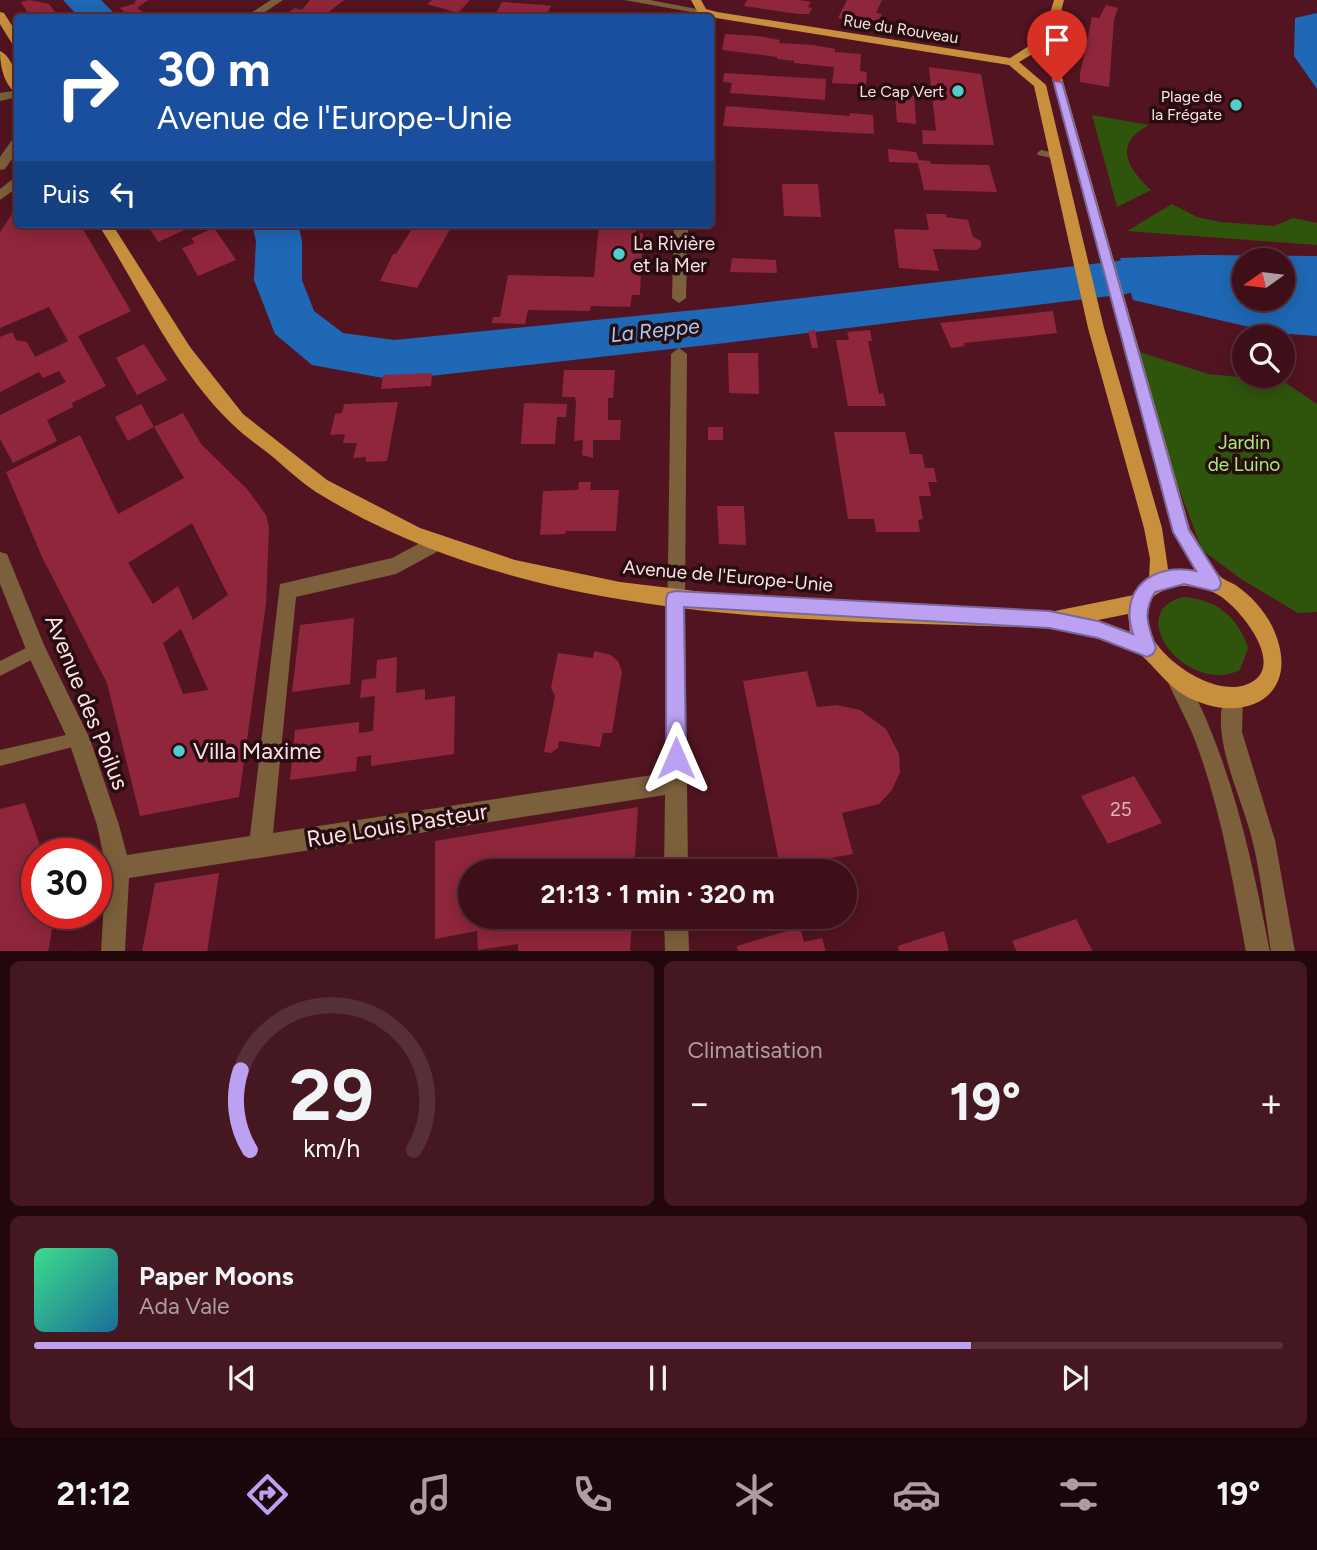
<!DOCTYPE html>
<html lang="fr">
<meta charset="utf-8">
<style>
body{margin:0;font-family:Figtree,sans-serif;background:#451821;color:#f1f3f6;height:100vh;display:flex;flex-direction:column;font-size:26px;white-space:nowrap}
*{box-sizing:border-box;margin:0}
p{font-size:23px;color:#ad9ca2}
.icon{flex:none;width:38px;height:38px;fill:none;stroke:currentColor;stroke-width:2;stroke-linecap:round;stroke-linejoin:round}
.map{position:relative;height:951px;overflow:hidden}
.sheet{display:flex;flex-direction:column;gap:10px;padding:10px;background:#22080d;flex:1}
.sheet>*{flex:none}
.top-card{position:absolute;left:14px;top:14px;width:700px;height:214px;border-radius:7px;box-shadow:0 4px 18px #0003,0 0 0 2px #572f37;background:#1a4fa0;color:#fff;overflow:hidden}
.needle{width:46px;rotate:256deg}
.controls{position:absolute;left:1232px;top:248px;display:grid;gap:14px}
.controls a{display:grid;place-items:center;width:63px;height:63px;border-radius:50%;background:#3e0f18;box-shadow:0 4px 18px #0003,0 0 0 2px #572f37;font-size:35px}
.speed{position:absolute;left:21px;top:838px;display:flex;gap:14px;font-size:35px;font-weight:700;text-align:center}
.speed>*{display:grid;place-content:center;width:91px;height:91px;border-radius:50%;background:#3e0f18;box-shadow:0 4px 18px #0003,0 0 0 2px #572f37;line-height:1}
.speed .limit{border:10px solid #d22;background:#fff;color:#111}
.pin{position:absolute;display:grid;place-items:center;width:60px;height:60px;color:#fff;margin:-72px -30px;border-radius:50% 50% 50% 0;rotate:-45deg;box-shadow:0 0 7px #0007}
.pin .icon{rotate:45deg}
.me{position:absolute;width:77px;margin:-38px;rotate:0deg;stroke-linejoin:round;filter:drop-shadow(0 0 5px #0008)}
.turn{display:flex;align-items:center;gap:24px;height:147px;padding:0 28px;font-size:32px}
.turn .icon{width:91px;height:91px;stroke-width:2.5}
.turn b{display:block;font-size:49px;line-height:60px}
.then{display:flex;align-items:center;height:66px;padding:0 28px;background:#0003;gap:14px;font-size:26px}
.big{font-size:52px;font-weight:700;line-height:1.1}
.sheet .widget{flex:1;display:flex;flex-direction:column;justify-content:center;gap:10px;min-width:0;padding:0 24px;border-radius:10px;background:#451821}
.sheet .dial{align-items:center;gap:0}
.dial svg{height:182px;overflow:visible;fill:none;stroke:#572f37;stroke-width:7;stroke-linecap:round;text-anchor:middle}
.dial text{fill:#f1f3f6;stroke:none}
.song{display:flex;align-items:center;gap:21px}
.cover{width:84px;height:84px;border-radius:10px;background:linear-gradient(135deg,hsl(150 70% 55%),hsl(200 70% 35%))}
.played{height:7px;border-radius:4px;background:linear-gradient(90deg,#bca0f2 75%,#572f37 75%)}
.keys{display:flex;justify-content:space-around;direction:ltr}
.heat{display:flex;justify-content:space-between;align-items:center;font-size:38px;direction:ltr}
.sheet .tiles{flex:1;display:grid;gap:10px;grid-template-columns:1fr 1fr}
.widget:last-child{grid-column:span 2}
.trip{position:absolute;left:458px;top:859px;width:399px;height:70px;border-radius:35px;background:#3e0f18;box-shadow:0 4px 18px #0003,0 0 0 2px #572f37;font-weight:700;line-height:70px;text-align:center}
.tab-bar{display:flex;height:112px;justify-content:space-around;align-items:center;background:#19060a;color:#ad9ca2}
.tab-bar .icon{width:49px;height:49px}
.tab-bar .on{color:#bca0f2}
.tab-bar b{font-size:32px;color:#f1f3f6}
.map>svg:first-child{display:block}
.green{fill:#2f540c}
.water{fill:#1f68b5;fill-rule:evenodd}
.lines{fill:none;stroke-linecap:round;stroke-linejoin:round}
.river{fill:#1f68b5;fill-rule:evenodd}
.building{fill:#90263b;fill-rule:evenodd}
.service{fill:#7c603b;fill-rule:evenodd}
.minor{fill:#7c603b;fill-rule:evenodd}
.tertiary{fill:#7c603b;fill-rule:evenodd}
.primary{fill:#c8903d;fill-rule:evenodd}
.route{fill:#bca0f2;stroke:#7a689d;stroke-width:2}
.poi-dot{fill:#53cdcb;stroke:#270c10;stroke-width:2.5}
.labels{text-anchor:middle;dominant-baseline:central;stroke-width:7;stroke-linejoin:round;paint-order:stroke}
.far-street-label{font-size:16px;fill:#fbe2e4;stroke:#270c10}
.far-poi-label{font-size:16px;fill:#fbe2e4;stroke:#270c10;text-anchor:end}
.poi-label{font-size:19px;fill:#fbe2e4;stroke:#270c10;text-anchor:start}
.park-label{font-size:19px;fill:#a5ec71;stroke:#270c10}
.street-label{font-size:19px;fill:#fbe2e4;stroke:#270c10}
.near-number-label{font-size:19px;fill:#e0b3ba}
.water-label{font-size:21px;font-style:italic;fill:#a7c8f1;stroke:#270c10}
.near-street-label{font-size:23px;fill:#fbe2e4;stroke:#270c10}
.near-poi-label{font-size:23px;fill:#fbe2e4;stroke:#270c10;text-anchor:start}
</style>
<div class="map">
<svg width="1317" height="952" viewBox="0 0 1317 952">
<rect width="100%" height="100%" fill="#521420"/>
<!-- green -->
<g class="green">
<path d="M1092 115 1149 125C1113 143 1127 168 1151 190L1117 207Z"/>
<path d="M1172 204 1197 217 1220 222 1274 226 1293 218 1317 223V245L1127 231Z"/>
<path d="M1140 352 1208 374 1283 381 1317 404V612L1298 613 1241 579 1202 550 1174 475Z"/>
<path d="M1183 597C1216 599 1238 617 1248 648L1240 670C1187 696 1122 612 1183 597Z"/>
</g>
<!-- water -->
<g class="water">
<path d="M1317 13V89L1294 56 1295 18Z"/>
<path d="M1199 255 1317 256V336L1275 333 1133 300 1120 258ZM1244 261H1283V299H1244Z"/>
</g>
<g class="lines">
<!-- river -->
<g class="river">
<path d="M63 0H101L119 18H80Z"/>
<path d="M252 224H298L302 241V280L314 311 343 333 394 340 725 307 1126 260 1143 265 1150 277 1143 289 1126 294 725 343 394 380 312 365 275 334 254 280 256 241Z"/>
</g>
</g>
<!-- building -->
<g class="building">
<path d="M29 0 49 4 60 18H31L21 2Z"/>
<path d="M137 0H148L137 8 151 18H131L120 8 136 3 134 2Z"/>
<path d="M310 0H344L325 15 279 18 295 8 302 10Z"/>
<path d="M432 0H470L458 13 427 4Z"/>
<path d="M747 0H800L811 2 808 7 812 8 809 14H798L744 6Z"/>
<path d="M847 0H882L876 13 882 14 879 21 872 20 870 25 838 18Z"/>
<path d="M502 2 544 5 551 6 545 18 495 15Z"/>
<path d="M1106 5 1118 8 1114 20 1109 87 1080 82V74L1092 17 1099 18Z"/>
<path d="M725 34 758 36 780 40 779 43 813 45 835 49V52L861 54 860 71 867 72 866 85 832 83 834 67 794 63V61L777 59V57L722 50Z"/>
<path d="M929 67 981 74 994 145 923 144 922 130 936 131Z"/>
<path d="M724 73 826 79 825 100 730 93 732 83 723 82Z"/>
<path d="M895 95 914 96 916 124 897 122Z"/>
<path d="M726 106 850 116V113L873 115 874 134 723 126Z"/>
<path d="M888 149 916 152 919 160 930 161 931 164 989 165 997 192 924 190 918 163 889 162Z"/>
<path d="M782 184H818L821 217 784 216Z"/>
<path d="M18 205V224H80L131 311 78 336 106 386 72 403 73 407 47 420 57 441 13 463 0 439V415L66 382 59 371 43 378 39 372 0 392V337L12 332 16 340 27 342 35 357 68 341 49 307 0 328V232Z"/>
<path d="M926 214H946V217L968 220 973 237 981 241V247L977 250 933 249 939 271 899 268 894 229 929 230Z"/>
<path d="M162 224H198L158 242 150 229Z"/>
<path d="M415 224H453L417 288 380 281 393 254H396Z"/>
<path d="M599 224H637L636 233H643L640 295H632L630 307 591 306 590 311 528 310 525 324 492 323 493 317H500L508 275 594 277Z"/>
<path d="M214 228 236 260 198 276 182 248 195 243 191 238Z"/>
<path d="M732 258 776 260 777 273 730 272Z"/>
<path d="M1053 311 1057 333 964 343 965 346 951 348 940 323Z"/>
<path d="M815 330 818 348H812L808 331Z"/>
<path d="M870 330 872 341H868L879 394 883 393 886 406H848L836 340H849L847 332Z"/>
<path d="M144 344 167 380 137 395 116 358Z"/>
<path d="M728 353H758L759 394 729 393Z"/>
<path d="M564 370H615L613 398H608V420H621L620 440H593V458L582 455 583 440 574 441 576 404 575 397H562Z"/>
<path d="M432 373 431 386 381 389 383 375Z"/>
<path d="M398 402 387 461 366 462V457L353 458 357 443H343L345 434 330 435 335 414 342 413 344 404Z"/>
<path d="M524 403 567 404 566 417H557L555 444H521Z"/>
<path d="M141 404 154 427 128 441 115 417Z"/>
<path d="M183 413 201 444 247 489 266 515 269 527 266 604 239 797 140 816 107 683 42 557 6 472 80 435 118 514 184 478 154 427ZM192 523 228 595 193 620 178 586 153 604 128 563ZM181 629 208 690 183 694 163 643Z"/>
<rect x="708" y="427" width="15" height="13"/>
<path d="M834 432H905L910 454H922L925 468H934L937 482H928L931 496H919L923 519 918 520 920 532H876L874 519H848Z"/>
<path d="M579 482H591L590 490H619L616 531H566L565 534 540 535 543 491 578 490Z"/>
<path d="M717 506H744L746 545 719 544Z"/>
<path d="M354 618 350 684 292 692 300 625Z"/>
<path d="M594 651 611 655 618 661 622 672 612 733H603L600 747 559 741 558 748 551 753 544 752 555 696 551 688 558 653 593 658Z"/>
<path d="M397 657 396 693 425 689V700L455 696 454 754 371 766V755L357 757 356 771 290 780 295 730 359 722V733L373 731 375 696 360 698 362 680 376 678 377 660Z"/>
<path d="M807 671 817 707 837 705 860 710 886 729 899 754 900 772 892 790 879 804 842 813 853 854 780 867 743 681Z"/>
<path d="M1134 776 1162 823 1108 844 1081 796Z"/>
<path d="M25 803 43 854H37V914H47L46 921 54 919 48 952H0V809Z"/>
<path d="M638 807 634 872H471V917H632L630 952H518V944L478 950 477 931 435 939V841Z"/>
<path d="M219 873 207 952H142L155 883Z"/>
<path d="M1076 919 1093 952H1017L1012 941Z"/>
<path d="M800 927 804 942 822 938 826 952H738L737 946Z"/>
<path d="M944 931 949 952H899L898 946Z"/>
</g>
<g class="lines">
<!-- service -->
<g class="service">
<path d="M1041 150 1059 154 1060 156 1056 159 1038 155 1037 153Z"/>
<path d="M36 643 41 645 43 650 41 655 0 676V661Z"/>
<path d="M79 732 84 734 86 739 84 744 0 766V750Z"/>
</g>
<!-- minor -->
<g class="minor">
<path d="M271 0H283L256 18H243Z"/>
<path d="M624 0H650L707 11 702 14Z"/>
<path d="M18 90V97L0 101V93Z"/>
<path d="M18 136V150L5 169 0 170V157L14 137Z"/>
<path d="M18 175V187L0 200V189Z"/>
<path d="M674 224H688L686 298 679 303 672 298Z"/>
<path d="M679 348 687 354 685 599 688 872H664L665 795 129 878 125 952H101L106 868 97 825 69 742 29 657 0 584V552L7 554 44 645 90 739 119 825 127 855 250 836 280 584 392 558 437 534 444 536 446 542 444 548 396 574 296 597 273 833 665 773 671 354Z"/>
<path d="M664 917H688L689 952H665Z"/>
</g>
<!-- tertiary -->
<g class="tertiary">
<path d="M1177 670 1184 673C1231 761 1251 855 1270 952H1246C1233 882 1221 810 1196 743 1188 721 1176 701 1167 680L1170 673Z"/>
<path d="M1233 689 1240 692 1243 699 1242 732 1275 840 1295 952H1271C1265 914 1261 875 1252 839 1242 797 1208 734 1226 692Z"/>
</g>
<!-- primary -->
<g class="primary">
<path d="M691 0H701L706 9 717 12 1010 58 1043 37 1054 0H1064L1054 39 1057 60 1190 529C1200 544 1208 562 1219 575 1223 580 1231 582 1237 586 1251 596 1264 610 1272 626 1306 697 1242 728 1184 695 1166 684 1156 668 1141 655 1125 642 1070 633 1049 628 802 619 534 626 316 492 301 482 287 469 273 457 259 446 243 435 230 422 174 367 140 290 98 224H112L190 347 243 414 327 480 420 528 515 560 620 582 728 595 1055 611 1134 595 1140 584 1149 579 1150 559 1144 528 1088 328 1034 86 1009 65 716 18 698 13ZM1044 47 1173 532 1195 570 1168 569 1162 528 1104 328 1046 85 1019 62ZM1173 586C1189 585 1206 587 1220 596 1242 610 1290 670 1245 685 1203 700 1118 630 1154 596 1159 592 1167 589 1173 586ZM1128 614 1130 632 1098 620Z"/>
<path d="M0 12 4 13 18 35V48L14 47 0 24Z"/>
<path d="M0 51C14 58 18 80 18 94 4 87 0 65 0 51Z"/>
<path d="M14 95H18V130L12 126Z"/>
</g>
</g>
<!-- route -->
<path class="route" d="M1053 80 1062 82 1189 530 1219 577 1221 583 1219 589 1213 591 1184 584 1155 592C1142 613 1148 625 1156 648L1153 654 1147 657 1098 638 1049 628 684 607 686 758 683 765 676 768 669 765 666 758V599L668 593 675 591 1049 611 1098 621 1133 634C1118 589 1153 562 1196 571L1173 532Z"/>
<!-- markers -->
<g class="poi-dot">
<circle cx="958" cy="91" r="7"/>
<circle cx="1236" cy="105" r="7"/>
<circle cx="619" cy="254" r="7"/>
<circle cx="179" cy="751" r="7"/>
</g>
<g class="labels">
<!-- far-street labels -->
<g class="far-street-label">
<text transform="translate(901 29) rotate(9)">Rue du Rouveau</text>
</g>
<!-- far-poi labels -->
<g class="far-poi-label">
<text x="944" y="91">Le Cap Vert</text>
<text x="1222" y="96">Plage de<tspan x="1222" dy="18">la Frégate</tspan></text>
</g>
<!-- poi labels -->
<g class="poi-label">
<text x="633" y="243">La Rivière<tspan x="633" dy="22">et la Mer</tspan></text>
</g>
<!-- park labels -->
<g class="park-label">
<text x="1244" y="442">Jardin<tspan x="1244" dy="22">de Luino</tspan></text>
</g>
<!-- street labels -->
<g class="street-label">
<text transform="translate(728 576) rotate(5)">Avenue de l'Europe-Unie</text>
</g>
<!-- near-number labels -->
<g class="near-number-label">
<text x="1121" y="809">25</text>
</g>
<!-- water labels -->
<g class="water-label">
<text transform="translate(655 330) rotate(-6)">La Reppe</text>
</g>
<!-- near-street labels -->
<g class="near-street-label">
<text transform="translate(87 702) rotate(68)">Avenue des Poilus</text>
<text transform="translate(397 825) rotate(-9)">Rue Louis Pasteur</text>
</g>
<!-- near-poi labels -->
<g class="near-poi-label">
<text x="193" y="751">Villa Maxime</text>
</g>
</g>
</svg>
<div class="controls">
<a><svg class="needle" viewBox="-14 -14 28 28"><path d="M0-13l5 13h-10z" fill="#e53935"/><path d="M0 13l5-13h-10z" fill="#ad9ca2"/></svg></a>
<a><svg class="icon" aria-label="search" viewBox="0 0 24 24"><circle cx="10" cy="10" r="6"/><path d="M15 15l6 6"/></svg></a>
</div>
<div class="speed"><div class="limit">30</div></div>
<div class="pin" style="left:1057px;top:82px;background:#d93025"><svg class="icon" aria-label="arrive" viewBox="0 0 24 24"><path d="M6 21V4h12l-3 4 3 4H6"/></svg></div>
<svg class="me" style="left:676px;top:758px" viewBox="-20 -20 40 40"><path d="M0-17L14 15 0 8-14 15z" fill="#bca0f2" stroke="#fff" stroke-width="4"/></svg>
<div class="trip">21:13 · 1 min · 320 m</div>
<div class="top-card">
<div class="turn"><svg class="icon" aria-label="right" viewBox="0 0 24 24"><path d="M7 20v-9h11M14 6l5 5-5 5"/></svg><div><b>30 m</b>Avenue de l'Europe-Unie</div></div>
<div class="then">Puis<svg class="icon" aria-label="left" viewBox="0 0 24 24"><path d="M17 20v-9H6M10 6l-5 5 5 5"/></svg></div>
</div>
</div>
<section class="sheet">
<div class="tiles">
<div class="widget dial"><svg viewBox="0 0 100 80">
<path d="M14 69A42 42 0 1 1 86 69"/>
<path d="M14 69A42 42 0 0 1 10 34" stroke="#bca0f2"/>
<text x="50" y="56" font-size="32" font-weight="700">29</text>
<text x="50" y="72" font-size="11">km/h</text>
</svg></div>
<div class="widget"><p>Climatisation</p>
<div class="heat"><a>−</a><b class="big">19°</b><a>+</a></div>
</div>
<div class="widget">
<div class="song"><i class="cover"></i><div><b>Paper Moons</b><p>Ada Vale</p></div></div>
<div class="played"></div>
<div class="keys"><svg class="icon" aria-label="previous" viewBox="0 0 24 24"><path d="M18 5L8 12l10 7zM5 5v14"/></svg><svg class="icon" aria-label="pause" viewBox="0 0 24 24"><path d="M8 5v14M16 5v14"/></svg><svg class="icon" aria-label="next" viewBox="0 0 24 24"><path d="M6 5l10 7-10 7zM19 5v14"/></svg></div>
</div>
</div>
</section>
<nav class="tab-bar">
<b>21:12</b>
<svg class="icon on" aria-label="directions" viewBox="0 0 24 24"><path d="M12 3l9 9-9 9-9-9zM9 14v-3h6M13 9l2 2-2 2"/></svg>
<svg class="icon" aria-label="music" viewBox="0 0 24 24"><path d="M9 18V5l10-2v13"/><circle cx="6" cy="18" r="3"/><circle cx="16" cy="16" r="3"/></svg>
<svg class="icon" aria-label="phone" viewBox="0 0 24 24"><path d="M5 4h4l2 5-3 2q2 4 5 5l2-3 5 2v4C11 20 4 13 5 4z"/></svg>
<svg class="icon" aria-label="climate" viewBox="0 0 24 24"><path d="M12 3v18M4 7l16 10M4 17L20 7"/></svg>
<svg class="icon" aria-label="car" viewBox="0 0 24 24"><path d="M5 17H2v-5l4-1 3-4h7l3 4 3 1v5h-3M9 17h6M6 11h13"/><circle cx="7" cy="17" r="2"/><circle cx="17" cy="17" r="2"/></svg>
<svg class="icon" aria-label="filters" viewBox="0 0 24 24"><path d="M4 7h16M4 17h16"/><circle cx="9" cy="7" r="2"/><circle cx="15" cy="17" r="2"/></svg>
<b>19°</b>
</nav>
